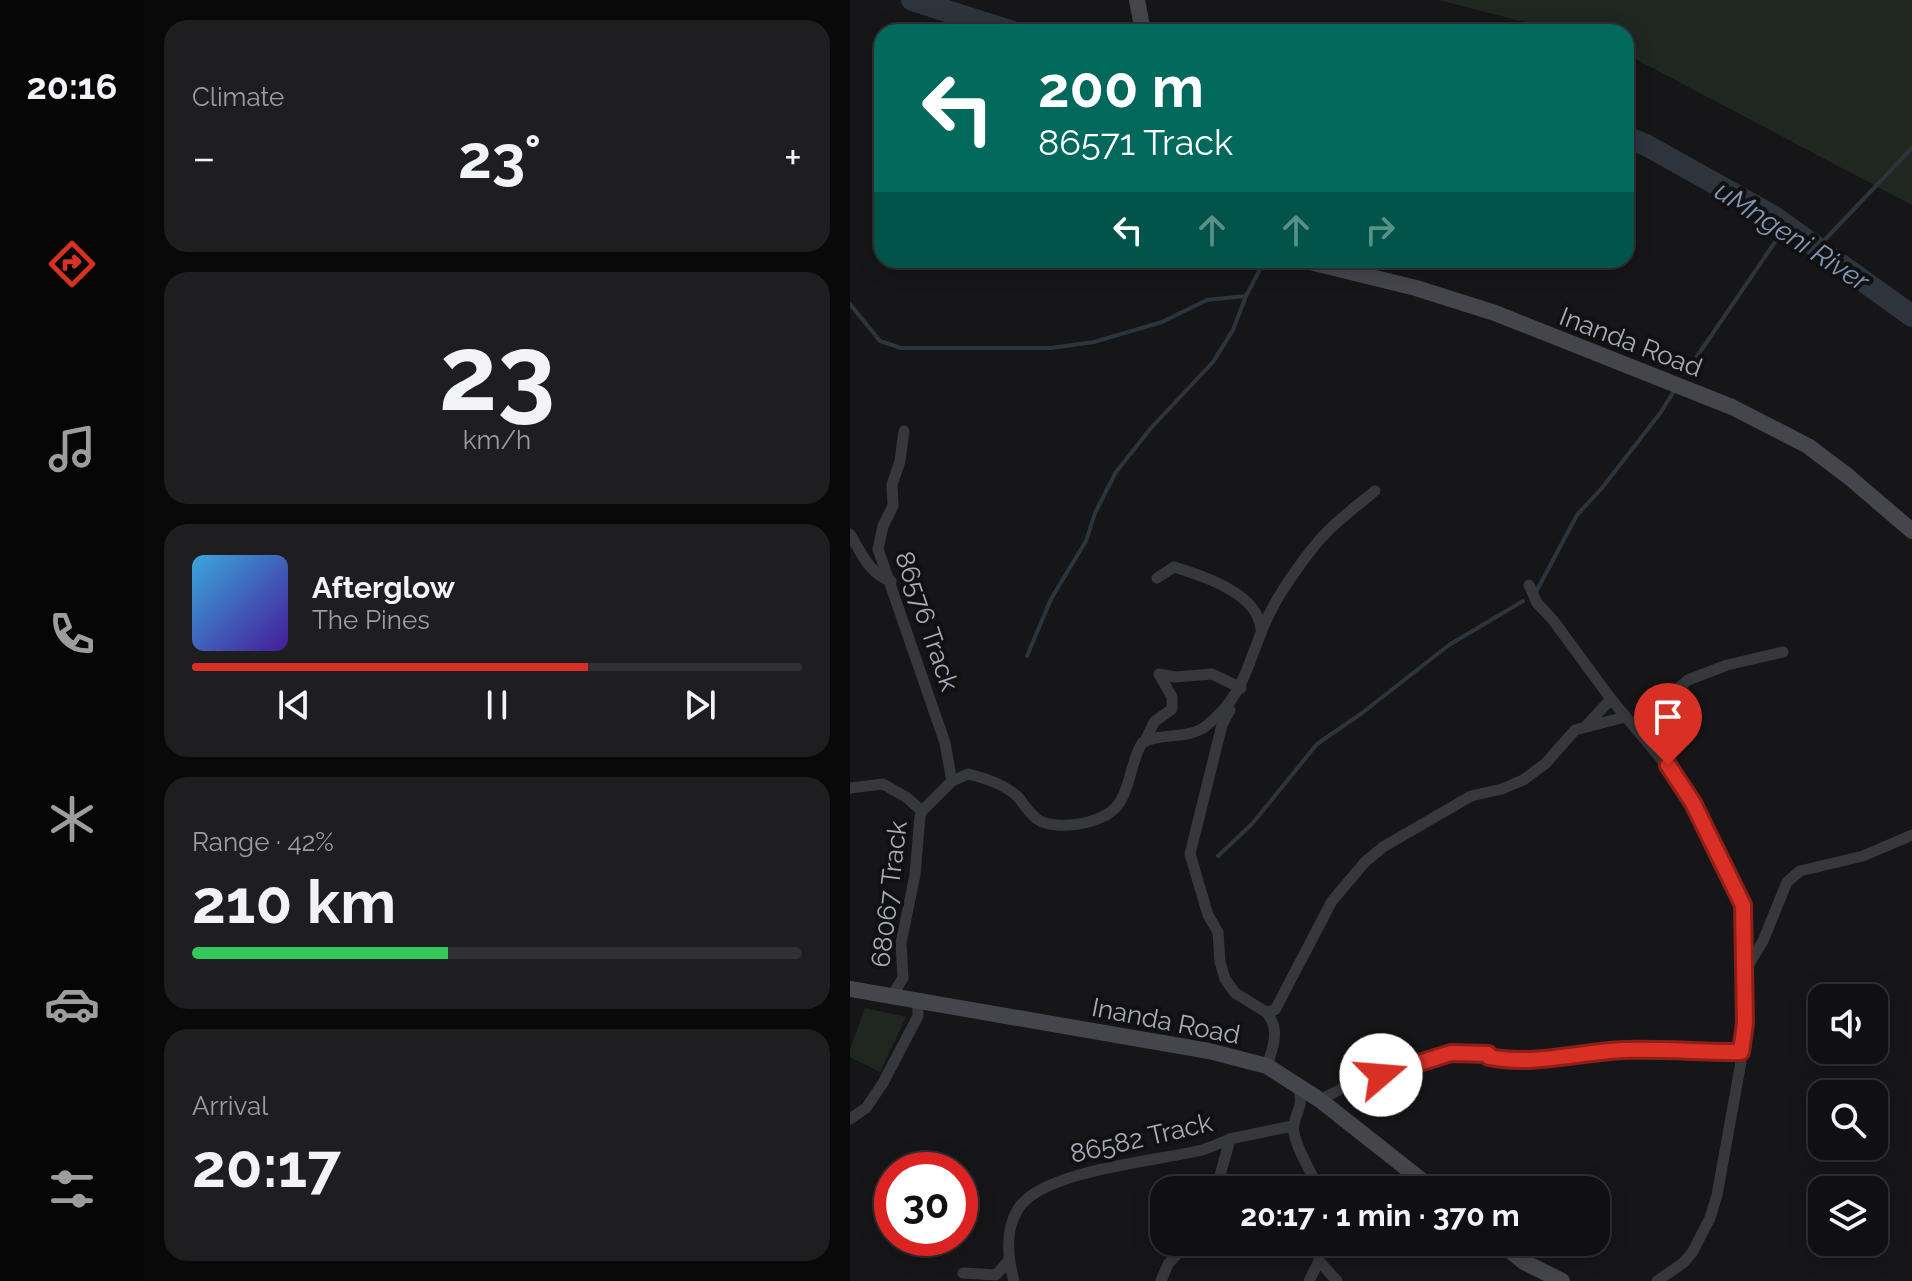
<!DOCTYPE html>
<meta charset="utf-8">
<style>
body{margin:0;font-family:Raleway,sans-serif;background:#1e1e20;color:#f1f3f6;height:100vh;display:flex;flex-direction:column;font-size:30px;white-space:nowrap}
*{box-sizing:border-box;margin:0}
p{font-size:26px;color:#9c9d9f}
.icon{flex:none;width:44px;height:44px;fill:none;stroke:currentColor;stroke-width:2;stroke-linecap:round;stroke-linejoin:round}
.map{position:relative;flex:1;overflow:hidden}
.details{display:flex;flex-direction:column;gap:20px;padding:20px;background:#09090a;width:706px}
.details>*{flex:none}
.top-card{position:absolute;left:24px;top:24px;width:760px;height:244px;border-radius:24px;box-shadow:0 4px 20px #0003,0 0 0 2px #303032;background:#00695c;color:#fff;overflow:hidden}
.controls{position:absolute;left:958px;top:984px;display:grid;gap:16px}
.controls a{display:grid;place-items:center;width:80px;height:80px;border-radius:16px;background:#101012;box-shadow:0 4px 20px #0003,0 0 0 2px #303032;font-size:40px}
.speed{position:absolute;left:24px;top:1152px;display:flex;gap:16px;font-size:40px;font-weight:700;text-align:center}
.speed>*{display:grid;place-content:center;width:104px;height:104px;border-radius:50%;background:#101012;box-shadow:0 4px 20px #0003,0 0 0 2px #303032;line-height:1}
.speed .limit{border:12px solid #d22;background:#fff;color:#111}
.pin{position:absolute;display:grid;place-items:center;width:68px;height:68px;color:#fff;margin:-82px -34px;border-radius:50% 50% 50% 0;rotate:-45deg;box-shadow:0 0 8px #0007}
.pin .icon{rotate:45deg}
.me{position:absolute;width:88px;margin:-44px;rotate:72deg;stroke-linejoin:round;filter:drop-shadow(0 0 6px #0008)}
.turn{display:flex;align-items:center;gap:28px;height:168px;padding:0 32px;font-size:36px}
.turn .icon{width:104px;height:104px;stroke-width:2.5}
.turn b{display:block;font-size:56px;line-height:68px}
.lanes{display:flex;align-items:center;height:76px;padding:0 32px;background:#0003;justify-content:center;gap:40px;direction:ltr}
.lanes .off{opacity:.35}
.big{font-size:60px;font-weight:700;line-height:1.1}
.details .tile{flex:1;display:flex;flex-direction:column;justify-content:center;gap:12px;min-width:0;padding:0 28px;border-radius:24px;background:#1e1e20}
.details .dial{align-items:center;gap:0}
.dial b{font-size:104px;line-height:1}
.song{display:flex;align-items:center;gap:24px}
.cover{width:96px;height:96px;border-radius:12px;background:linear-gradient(135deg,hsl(200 70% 55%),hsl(260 70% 35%))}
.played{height:8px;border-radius:4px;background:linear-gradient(90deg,#d93025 65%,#303032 65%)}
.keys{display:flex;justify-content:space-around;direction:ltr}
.heat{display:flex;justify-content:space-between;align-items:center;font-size:44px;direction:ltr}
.charge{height:12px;border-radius:6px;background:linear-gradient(90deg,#34c759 42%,#303032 0)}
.trip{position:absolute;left:300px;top:1176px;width:460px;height:80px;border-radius:24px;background:#101012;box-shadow:0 4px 20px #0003,0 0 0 2px #303032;font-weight:700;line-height:80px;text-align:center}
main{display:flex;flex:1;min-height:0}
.dock{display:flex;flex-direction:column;width:144px;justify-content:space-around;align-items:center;background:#060607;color:#9c9d9f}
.dock .icon{width:56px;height:56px}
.dock .on{color:#d93025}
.dock b{font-size:36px;color:#f1f3f6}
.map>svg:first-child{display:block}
.green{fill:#202721}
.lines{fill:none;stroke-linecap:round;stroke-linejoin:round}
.stream{stroke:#2d343b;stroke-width:4}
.river{stroke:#2d343b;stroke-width:22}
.street{stroke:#37383c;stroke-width:11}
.secondary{stroke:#45464c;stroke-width:16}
.route-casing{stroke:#8d1f18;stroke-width:20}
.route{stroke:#d93025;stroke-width:14}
.labels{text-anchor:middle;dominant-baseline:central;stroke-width:8;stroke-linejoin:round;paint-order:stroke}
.street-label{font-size:26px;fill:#a8acb7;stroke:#111113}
.water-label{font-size:28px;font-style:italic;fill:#8197b0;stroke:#111113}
</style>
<main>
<nav class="dock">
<b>20:16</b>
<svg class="icon on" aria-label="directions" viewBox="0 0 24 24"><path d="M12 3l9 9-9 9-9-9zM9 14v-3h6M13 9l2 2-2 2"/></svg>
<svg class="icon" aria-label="music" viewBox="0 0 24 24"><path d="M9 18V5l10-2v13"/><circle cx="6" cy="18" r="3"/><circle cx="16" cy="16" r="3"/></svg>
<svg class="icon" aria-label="phone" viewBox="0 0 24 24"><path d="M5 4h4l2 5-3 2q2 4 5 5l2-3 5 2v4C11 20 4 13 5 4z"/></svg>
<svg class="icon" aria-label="climate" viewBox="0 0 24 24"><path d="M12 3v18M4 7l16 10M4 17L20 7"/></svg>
<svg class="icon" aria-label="car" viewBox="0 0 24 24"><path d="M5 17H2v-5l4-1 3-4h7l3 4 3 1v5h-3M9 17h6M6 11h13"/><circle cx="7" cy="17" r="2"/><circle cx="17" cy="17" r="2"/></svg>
<svg class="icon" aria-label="filters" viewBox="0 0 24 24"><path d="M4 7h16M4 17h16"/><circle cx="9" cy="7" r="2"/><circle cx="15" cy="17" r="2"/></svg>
</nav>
<section class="details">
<div class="tile"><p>Climate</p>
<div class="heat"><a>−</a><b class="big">23°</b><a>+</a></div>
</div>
<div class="tile dial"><b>23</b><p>km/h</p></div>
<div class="tile">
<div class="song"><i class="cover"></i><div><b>Afterglow</b><p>The Pines</p></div></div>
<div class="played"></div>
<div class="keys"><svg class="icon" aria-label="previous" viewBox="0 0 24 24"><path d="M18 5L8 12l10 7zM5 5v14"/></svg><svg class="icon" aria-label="pause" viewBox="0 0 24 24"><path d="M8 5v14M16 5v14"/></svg><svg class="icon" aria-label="next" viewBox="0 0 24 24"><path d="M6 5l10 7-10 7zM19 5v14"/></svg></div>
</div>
<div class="tile"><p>Range · 42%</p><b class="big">210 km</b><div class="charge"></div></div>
<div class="tile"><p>Arrival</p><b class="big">20:17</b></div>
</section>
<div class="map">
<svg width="1062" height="1281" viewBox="0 0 1062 1281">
<rect width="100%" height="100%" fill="#161618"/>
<!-- green -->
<g class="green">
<path d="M588 0H1062V205L776 54V32H715Z"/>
<path d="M15 1008 56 1017 30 1072 0 1057V1050Z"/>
</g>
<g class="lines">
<!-- stream -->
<g class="stream">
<path d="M71 3 73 0"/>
<path d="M967 248 1062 148"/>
<path d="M0 304 30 341 51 348H201L244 342 312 322 357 300 396 296"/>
<path d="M835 374 936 226"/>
<path d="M686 592 727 515 752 488 811 412 824 391"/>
<path d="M177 656 201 599 236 541 245 513 266 472 301 428 363 362 383 330 396 296 415 260"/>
<path d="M368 856 402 824 467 744 512 713 599 645 673 601"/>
</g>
<!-- river -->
<g class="river">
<path d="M62 0 163 32"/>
<path d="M776 137 796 145 923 216 1062 316"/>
</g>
<!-- street -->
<g class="street">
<path d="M54 431 50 461 42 485 43 506 33 526 28 549 95 743 102 781"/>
<path d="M0 534C11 552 19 574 41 581"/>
<path d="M307 578 324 567C353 576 408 593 411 629"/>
<path d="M679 585 687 603 703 620 761 699 832 784 888 894 895 914V1023L891 1062 867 1195 860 1218 842 1253 833 1263 807 1281"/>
<path d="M380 710 372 725 340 854 358 915 368 932 370 962 375 979 385 993 416 1012"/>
<path d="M784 726 838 680 877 665 933 652"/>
<path d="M735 727 761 699"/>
<path d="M295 741 304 722 322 709V697L309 674 325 677 362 674 391 688"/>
<path d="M0 788 33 784 56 797 72 811"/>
<path d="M895 971 913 941 937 882 950 871 1013 856 1062 835"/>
<path d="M41 997 53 978 51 943 65 875 70 816 72 811 102 781 118 774C135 778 156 785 169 798 175 806 181 816 190 821 212 831 257 823 270 802 281 784 281 761 292 743 311 732 338 740 356 726 401 691 398 651 424 605 434 586 459 551 474 535 489 519 508 505 525 491"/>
<path d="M417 1066C423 1047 431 1029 416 1012L425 1010 482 901 515 862 533 847 621 796 652 789 673 780 696 763 725 730 775 717"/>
<path d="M448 1086C454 1105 448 1107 444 1124 440 1139 463 1176 470 1190"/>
<path d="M470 1100 504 1082 601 1053 638 1054 639 1057C683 1066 729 1052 774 1050 813 1049 852 1052 891 1052"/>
<path d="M0 1119 16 1108 33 1083 68 1016V1001"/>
<path d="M366 1190 380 1139 442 1126"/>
<path d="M469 1261 487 1281"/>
<path d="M113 1273 146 1275 159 1260"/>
<path d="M164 1281C158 1259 155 1230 168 1209 192 1170 308 1161 352 1150 361 1147 371 1143 380 1139"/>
<path d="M311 1281 318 1264 339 1242"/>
<path d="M459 1281 469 1261V1242"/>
</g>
<!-- secondary -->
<g class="secondary">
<path d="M287 0 293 32"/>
<path d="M452 260 566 288 645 313 882 407 958 446 999 477 1062 531"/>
<path d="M0 989 359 1051 417 1066 470 1100 584 1190"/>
<path d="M649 1242 674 1262 712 1281"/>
</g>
</g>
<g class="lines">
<defs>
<path id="route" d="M531 1075 601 1053 638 1054 639 1057C684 1066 729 1052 774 1050 813 1049 852 1052 891 1052L895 1023 893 905 843 803 818 765"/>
</defs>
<!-- route casing -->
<use href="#route" class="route-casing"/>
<!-- route -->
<use href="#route" class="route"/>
</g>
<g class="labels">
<!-- street labels -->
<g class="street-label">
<text transform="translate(781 342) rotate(21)">Inanda Road</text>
<text transform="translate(77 621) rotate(71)">86576 Track</text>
<text transform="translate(39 894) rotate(-83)">68067 Track</text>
<text transform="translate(316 1021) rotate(11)">Inanda Road</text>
<text transform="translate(291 1138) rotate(-13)">86582 Track</text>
</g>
<!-- water labels -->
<g class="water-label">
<text transform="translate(942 236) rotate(33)">uMngeni River</text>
</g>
</g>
</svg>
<div class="controls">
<a><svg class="icon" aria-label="sound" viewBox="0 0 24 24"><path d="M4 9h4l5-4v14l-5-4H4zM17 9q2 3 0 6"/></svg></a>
<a><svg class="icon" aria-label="search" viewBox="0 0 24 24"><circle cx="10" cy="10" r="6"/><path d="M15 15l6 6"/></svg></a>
<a><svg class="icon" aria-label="layers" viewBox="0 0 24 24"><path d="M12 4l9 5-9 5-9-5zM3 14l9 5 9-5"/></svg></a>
</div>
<div class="speed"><div class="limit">30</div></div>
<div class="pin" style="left:818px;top:765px;background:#d93025"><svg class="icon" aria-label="arrive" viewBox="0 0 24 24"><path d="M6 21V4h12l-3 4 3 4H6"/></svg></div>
<svg class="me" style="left:531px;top:1075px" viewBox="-20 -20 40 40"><circle r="19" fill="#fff"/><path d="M0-13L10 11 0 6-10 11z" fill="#d93025"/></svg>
<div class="trip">20:17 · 1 min · 370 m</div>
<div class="top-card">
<div class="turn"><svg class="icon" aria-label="left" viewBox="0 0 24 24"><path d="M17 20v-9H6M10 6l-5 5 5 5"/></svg><div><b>200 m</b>86571 Track</div></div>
<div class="lanes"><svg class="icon" aria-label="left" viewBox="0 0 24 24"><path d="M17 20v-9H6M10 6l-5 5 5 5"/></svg><svg class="icon off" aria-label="ahead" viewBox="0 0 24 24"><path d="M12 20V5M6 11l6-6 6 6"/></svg><svg class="icon off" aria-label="ahead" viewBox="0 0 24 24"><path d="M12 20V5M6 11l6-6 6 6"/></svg><svg class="icon off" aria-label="right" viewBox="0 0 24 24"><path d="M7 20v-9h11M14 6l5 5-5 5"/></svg></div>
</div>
</div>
</main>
